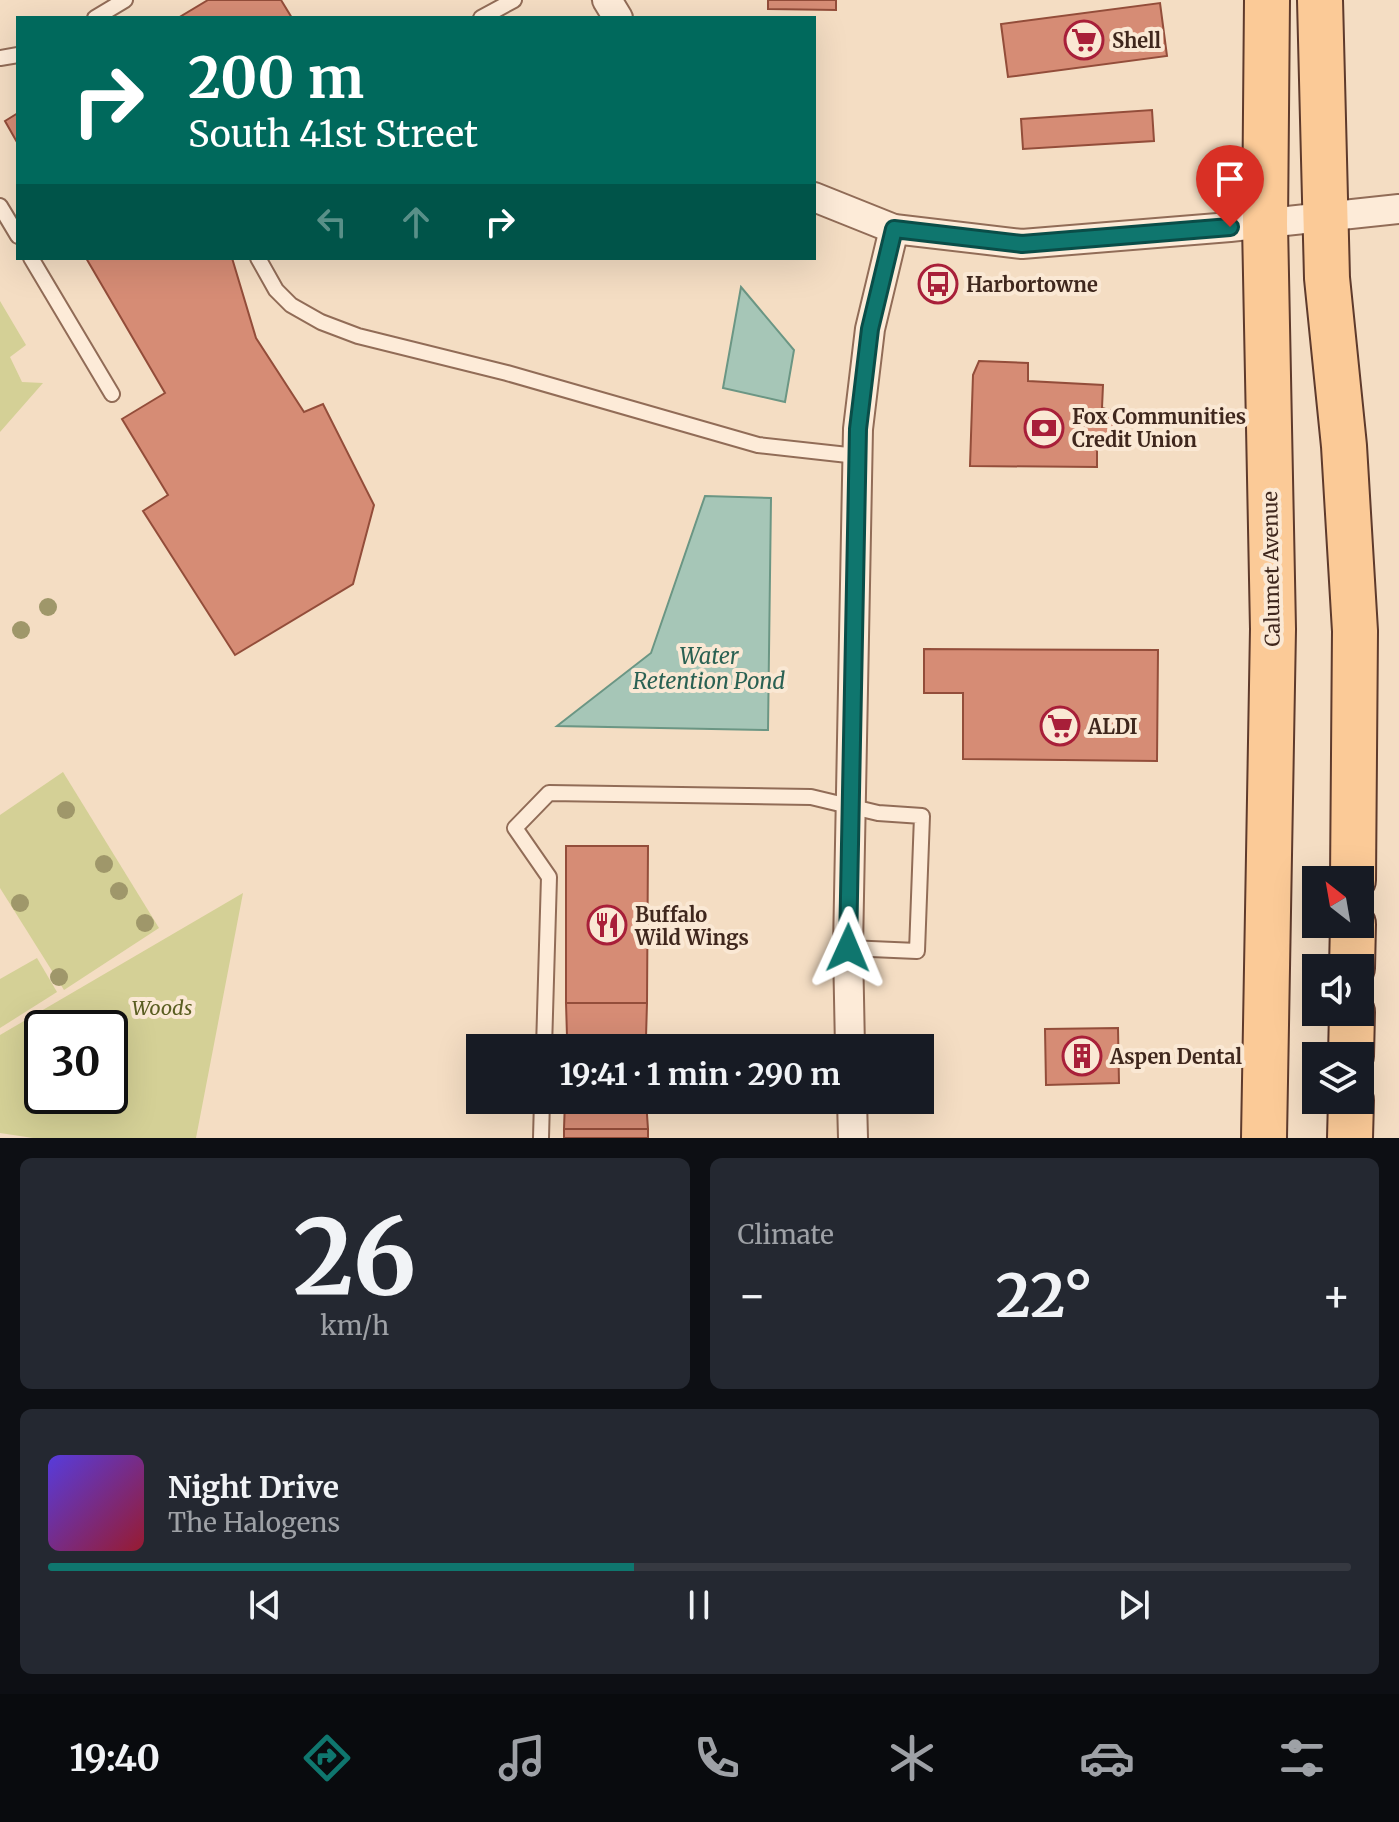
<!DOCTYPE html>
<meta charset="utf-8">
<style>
body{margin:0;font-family:Merriweather,serif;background:#242831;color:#f1f3f6;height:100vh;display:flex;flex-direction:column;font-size:30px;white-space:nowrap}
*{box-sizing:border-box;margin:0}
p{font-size:26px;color:#9ea1a6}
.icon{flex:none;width:44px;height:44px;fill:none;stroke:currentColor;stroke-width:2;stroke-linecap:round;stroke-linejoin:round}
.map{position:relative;height:1138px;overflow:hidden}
.side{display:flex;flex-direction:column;gap:20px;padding:20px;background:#0d0f14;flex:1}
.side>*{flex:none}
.guide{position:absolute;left:16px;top:16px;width:800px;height:244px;border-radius:0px;box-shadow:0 8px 32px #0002;background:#00695c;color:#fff;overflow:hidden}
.needle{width:52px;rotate:329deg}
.buttons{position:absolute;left:1302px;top:866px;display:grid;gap:16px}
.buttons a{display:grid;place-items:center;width:72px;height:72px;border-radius:0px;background:#171b24;box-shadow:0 8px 32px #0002;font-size:40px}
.speed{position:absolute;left:24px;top:1010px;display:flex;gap:16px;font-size:40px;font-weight:700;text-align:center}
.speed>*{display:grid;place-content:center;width:104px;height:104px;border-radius:50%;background:#171b24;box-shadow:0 8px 32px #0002;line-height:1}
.speed .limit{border:4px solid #111;border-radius:12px;background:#fff;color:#111}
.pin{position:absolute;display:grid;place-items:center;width:68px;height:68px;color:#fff;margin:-82px -34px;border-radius:50% 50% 50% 0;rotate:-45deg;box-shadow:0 0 8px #0007}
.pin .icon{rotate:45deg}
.me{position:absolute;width:88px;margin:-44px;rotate:1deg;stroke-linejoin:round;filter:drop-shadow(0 0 6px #0008)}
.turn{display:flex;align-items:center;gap:28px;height:168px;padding:0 40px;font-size:36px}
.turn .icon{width:104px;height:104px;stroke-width:2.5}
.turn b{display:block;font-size:56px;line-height:68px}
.lanes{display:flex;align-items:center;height:76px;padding:0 40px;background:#0003;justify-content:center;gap:40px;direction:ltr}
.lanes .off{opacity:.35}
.big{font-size:60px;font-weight:700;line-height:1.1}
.side .widget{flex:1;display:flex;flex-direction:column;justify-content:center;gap:12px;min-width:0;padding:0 28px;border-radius:12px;background:#242831}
.side .dial{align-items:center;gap:0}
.dial b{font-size:104px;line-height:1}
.song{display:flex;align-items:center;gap:24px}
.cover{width:96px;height:96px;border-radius:12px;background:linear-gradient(135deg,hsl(250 70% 55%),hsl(350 70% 35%))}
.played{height:8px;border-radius:4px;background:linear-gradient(90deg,#0f766e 45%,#363941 45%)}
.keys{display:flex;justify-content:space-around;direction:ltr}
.heat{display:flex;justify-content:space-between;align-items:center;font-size:44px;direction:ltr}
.side .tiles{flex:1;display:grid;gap:20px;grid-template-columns:1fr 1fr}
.widget:last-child{grid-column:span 2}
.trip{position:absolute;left:466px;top:1034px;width:468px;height:80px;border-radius:0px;background:#171b24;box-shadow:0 8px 32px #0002;font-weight:700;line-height:80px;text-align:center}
.tabs{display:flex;height:128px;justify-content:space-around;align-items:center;background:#090b0e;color:#9ea1a6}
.tabs .icon{width:56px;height:56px}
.tabs .active{color:#0f766e}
.tabs b{font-size:36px;color:#f1f3f6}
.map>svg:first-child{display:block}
.green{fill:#d4d096;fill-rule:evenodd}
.water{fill:#a6c6b7;stroke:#6b9684;stroke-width:2}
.building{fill:#d68c75;stroke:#934d3a;stroke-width:2}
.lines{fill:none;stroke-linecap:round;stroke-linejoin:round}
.lane-casing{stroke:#916c57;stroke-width:18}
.street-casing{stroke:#916c57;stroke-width:32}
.primary-casing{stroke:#5e3a2c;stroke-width:48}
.lane{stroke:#fdebd8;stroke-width:14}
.street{stroke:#fdebd8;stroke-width:28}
.primary{stroke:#fbca97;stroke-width:44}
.tree{fill:#9f976a}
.route-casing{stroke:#0a4d48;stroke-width:20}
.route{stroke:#0f766e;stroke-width:14}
.labels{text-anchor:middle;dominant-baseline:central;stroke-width:8;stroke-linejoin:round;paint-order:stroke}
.poi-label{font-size:20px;font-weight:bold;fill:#3f271d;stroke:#fae8d4;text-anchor:start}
.street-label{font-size:20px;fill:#3f271d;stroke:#fae8d4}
.park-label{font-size:20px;font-style:italic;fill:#5a5e21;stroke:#fae8d4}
.water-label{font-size:22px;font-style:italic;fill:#2a6153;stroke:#fae8d4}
</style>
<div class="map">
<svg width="1399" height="1138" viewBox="0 0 1399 1138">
<rect width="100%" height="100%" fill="#f4ddc3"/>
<!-- green -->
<g class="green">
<path d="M0 301 26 345 10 357 22 382 43 383 0 432Z"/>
<path d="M63 772 159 928 64 990 0 888V815Z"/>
<path d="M243 893 196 1138H33L0 1133V1035ZM42 1028H110V1096H42Z"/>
<path d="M37 958 57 992 0 1028V979Z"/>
</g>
<!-- water -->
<g class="water">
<path d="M741 287 794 350 785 402 723 388Z"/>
<path d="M705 496 771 498 768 730 557 726 651 653Z"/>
</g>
<!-- building -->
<g class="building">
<path d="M208 0H281L292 18H178Z"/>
<path d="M768 0H836V10L768 9Z"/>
<path d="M1160 3 1167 56 1008 77 1001 24Z"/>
<path d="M1152 110 1154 141 1023 149 1021 119Z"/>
<path d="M18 113V144L5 121Z"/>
<path d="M86 258H232L256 338 304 412 323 404 374 505 353 584 235 655 143 511 168 495 122 419 165 393Z"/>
<path d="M979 361 1028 363V381L1103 385 1102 408 1117 412 1118 444H1097V467L970 466 973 375Z"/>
<path d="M924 649 1158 650 1157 761 963 759V693H924Z"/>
<path d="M566 846H648L647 1003H566Z"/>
<path d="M566 1003H647L646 1037 567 1036Z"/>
<path d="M1118 1028 1119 1083 1046 1085 1045 1029Z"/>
<path d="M567 1036 646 1037V1048H566Z"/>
<path d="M565 1100H646L648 1129H564Z"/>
<rect x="564" y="1129" width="84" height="9"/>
</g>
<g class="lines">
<defs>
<g id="lane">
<path d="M95 18 125 0"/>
<path d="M481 18 514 0"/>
<path d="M0 58 18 55"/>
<path d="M0 206 18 236"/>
<path d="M31 258 112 394"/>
<path d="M258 258 276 290 291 305 321 322 358 336 507 373 758 445 857 456"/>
<path d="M544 1048 549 877 515 828 549 793 811 797 878 813 922 816 917 951 848 948"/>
<path d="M541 1138 542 1100"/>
</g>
<g id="street">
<path d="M607 0 618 18"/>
<path d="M814 197 894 229 1022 244 1230 227 1399 209"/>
<path d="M850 1048 848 948 858 429 870 329 894 229"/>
<path d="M852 1100 853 1138"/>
</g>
<g id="primary">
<path d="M1320 0 1327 278 1344 446 1355 631 1353 880"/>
<path d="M1352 968 1353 924"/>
<path d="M1351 1056 1352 1012"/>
<path d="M1264 1138 1273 629 1265 224 1267 0"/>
<path d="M1350 1138 1351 1100"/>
</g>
</defs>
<!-- lane casing -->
<use href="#lane" class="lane-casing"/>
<!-- street casing -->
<use href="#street" class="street-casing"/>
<!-- primary casing -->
<use href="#primary" class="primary-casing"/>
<!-- lane -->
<use href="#lane" class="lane"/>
<!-- street -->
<use href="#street" class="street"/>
<!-- primary -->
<use href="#primary" class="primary"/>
</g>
<!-- trees -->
<g class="tree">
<circle cx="48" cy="607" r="9"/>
<circle cx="21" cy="630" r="9"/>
<circle cx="66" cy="810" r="9"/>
<circle cx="104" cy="864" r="9"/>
<circle cx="119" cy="891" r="9"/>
<circle cx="20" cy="903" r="9"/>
<circle cx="145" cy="923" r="9"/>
<circle cx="59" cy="977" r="9"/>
</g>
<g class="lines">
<defs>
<path id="route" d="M848 948 858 429 870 329 894 229 1022 244 1230 227"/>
</defs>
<!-- route casing -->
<use href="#route" class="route-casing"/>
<!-- route -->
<use href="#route" class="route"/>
</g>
<!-- icons -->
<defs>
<symbol id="supermarket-ring" viewBox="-11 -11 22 22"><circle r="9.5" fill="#fae8d4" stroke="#a81f39" stroke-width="1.5"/><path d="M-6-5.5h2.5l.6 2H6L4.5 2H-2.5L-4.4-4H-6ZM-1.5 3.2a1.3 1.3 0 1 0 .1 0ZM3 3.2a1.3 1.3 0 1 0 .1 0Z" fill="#a81f39"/></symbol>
<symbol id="bus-ring" viewBox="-11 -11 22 22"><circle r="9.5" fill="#fae8d4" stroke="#a81f39" stroke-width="1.5"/><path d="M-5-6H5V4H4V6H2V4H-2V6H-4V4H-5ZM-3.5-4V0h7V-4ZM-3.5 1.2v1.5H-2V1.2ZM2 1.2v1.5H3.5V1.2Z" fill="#a81f39"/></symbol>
<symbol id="bank-ring" viewBox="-11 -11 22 22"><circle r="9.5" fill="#fae8d4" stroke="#a81f39" stroke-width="1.5"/><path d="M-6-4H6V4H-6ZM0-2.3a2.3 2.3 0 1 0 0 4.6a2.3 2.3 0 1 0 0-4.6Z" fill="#a81f39"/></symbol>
<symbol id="restaurant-ring" viewBox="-11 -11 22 22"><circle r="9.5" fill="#fae8d4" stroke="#a81f39" stroke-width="1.5"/><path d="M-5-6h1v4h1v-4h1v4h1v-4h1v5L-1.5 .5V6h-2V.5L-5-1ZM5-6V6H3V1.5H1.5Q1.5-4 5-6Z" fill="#a81f39"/></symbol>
<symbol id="building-ring" viewBox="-11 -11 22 22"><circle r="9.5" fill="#fae8d4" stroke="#a81f39" stroke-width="1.5"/><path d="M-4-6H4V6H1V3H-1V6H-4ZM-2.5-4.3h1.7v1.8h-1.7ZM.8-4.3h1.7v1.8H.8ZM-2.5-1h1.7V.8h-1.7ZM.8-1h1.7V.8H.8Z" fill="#a81f39"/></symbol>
</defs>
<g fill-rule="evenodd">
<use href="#supermarket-ring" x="1062" y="18" width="44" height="44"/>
<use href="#bus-ring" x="916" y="262" width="44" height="44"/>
<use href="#bank-ring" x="1022" y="406" width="44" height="44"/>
<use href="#supermarket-ring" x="1038" y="704" width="44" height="44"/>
<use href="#restaurant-ring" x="585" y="903" width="44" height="44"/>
<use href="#building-ring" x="1060" y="1034" width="44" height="44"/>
</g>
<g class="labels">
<!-- poi labels -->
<g class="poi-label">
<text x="1112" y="40">Shell</text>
<text x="966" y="284">Harbortowne</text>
<text x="1072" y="416">Fox Communities<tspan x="1072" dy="23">Credit Union</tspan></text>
<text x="1088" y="726">ALDI</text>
<text x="635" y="914">Buffalo<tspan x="635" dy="23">Wild Wings</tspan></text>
<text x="1110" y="1056">Aspen Dental</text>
</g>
<!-- street labels -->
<g class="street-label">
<text transform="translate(1271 569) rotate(-91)">Calumet Avenue</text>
</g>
<!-- park labels -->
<g class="park-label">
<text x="162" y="1007">Woods</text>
</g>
<!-- water labels -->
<g class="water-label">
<text x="709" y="656">Water<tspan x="709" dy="25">Retention Pond</tspan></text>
</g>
</g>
</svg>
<div class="buttons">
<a><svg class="needle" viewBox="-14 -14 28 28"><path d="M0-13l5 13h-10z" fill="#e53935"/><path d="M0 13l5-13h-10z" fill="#9ea1a6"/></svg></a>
<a><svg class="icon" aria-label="sound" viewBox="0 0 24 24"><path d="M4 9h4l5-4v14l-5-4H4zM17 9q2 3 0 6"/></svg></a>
<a><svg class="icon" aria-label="layers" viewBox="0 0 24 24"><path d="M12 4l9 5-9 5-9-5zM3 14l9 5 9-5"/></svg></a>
</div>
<div class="speed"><div class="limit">30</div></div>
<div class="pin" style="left:1230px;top:227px;background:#d93025"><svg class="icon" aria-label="arrive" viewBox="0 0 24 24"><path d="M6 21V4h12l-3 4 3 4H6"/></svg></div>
<svg class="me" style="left:848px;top:948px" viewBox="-20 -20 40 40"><path d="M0-17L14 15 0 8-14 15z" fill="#0f766e" stroke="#fff" stroke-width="4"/></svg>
<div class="trip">19:41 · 1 min · 290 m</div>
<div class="guide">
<div class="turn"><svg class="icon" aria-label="right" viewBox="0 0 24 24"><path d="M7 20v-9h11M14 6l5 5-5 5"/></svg><div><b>200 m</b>South 41st Street</div></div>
<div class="lanes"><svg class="icon off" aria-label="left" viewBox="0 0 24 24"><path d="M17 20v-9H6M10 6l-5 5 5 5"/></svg><svg class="icon off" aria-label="ahead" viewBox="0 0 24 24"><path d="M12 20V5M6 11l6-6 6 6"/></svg><svg class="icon" aria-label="right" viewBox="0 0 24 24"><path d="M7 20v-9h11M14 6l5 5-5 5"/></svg></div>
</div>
</div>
<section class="side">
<div class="tiles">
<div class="widget dial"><b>26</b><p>km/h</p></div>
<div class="widget"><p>Climate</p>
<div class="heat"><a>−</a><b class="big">22°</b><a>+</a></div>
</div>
<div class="widget">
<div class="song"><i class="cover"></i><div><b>Night Drive</b><p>The Halogens</p></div></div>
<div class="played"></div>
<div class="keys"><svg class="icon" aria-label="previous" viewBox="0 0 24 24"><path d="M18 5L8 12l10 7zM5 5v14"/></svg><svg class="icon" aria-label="pause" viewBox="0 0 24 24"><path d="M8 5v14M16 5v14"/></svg><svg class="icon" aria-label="next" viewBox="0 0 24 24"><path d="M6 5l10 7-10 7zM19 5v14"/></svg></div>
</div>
</div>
</section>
<nav class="tabs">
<b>19:40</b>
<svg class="icon active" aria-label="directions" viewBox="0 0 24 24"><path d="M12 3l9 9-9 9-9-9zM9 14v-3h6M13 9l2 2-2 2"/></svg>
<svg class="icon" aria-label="music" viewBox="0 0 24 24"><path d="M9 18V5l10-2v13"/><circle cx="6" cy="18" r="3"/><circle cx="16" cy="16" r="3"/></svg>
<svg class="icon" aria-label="phone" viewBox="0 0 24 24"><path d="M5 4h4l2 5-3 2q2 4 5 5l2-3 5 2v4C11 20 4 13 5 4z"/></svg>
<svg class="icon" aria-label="climate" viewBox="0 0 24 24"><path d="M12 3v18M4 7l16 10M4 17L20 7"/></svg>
<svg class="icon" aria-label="car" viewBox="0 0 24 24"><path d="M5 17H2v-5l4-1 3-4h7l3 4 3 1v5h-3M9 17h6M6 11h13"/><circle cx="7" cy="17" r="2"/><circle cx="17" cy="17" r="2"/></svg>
<svg class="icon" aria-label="filters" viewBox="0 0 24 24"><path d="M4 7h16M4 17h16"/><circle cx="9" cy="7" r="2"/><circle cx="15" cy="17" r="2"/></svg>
</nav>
